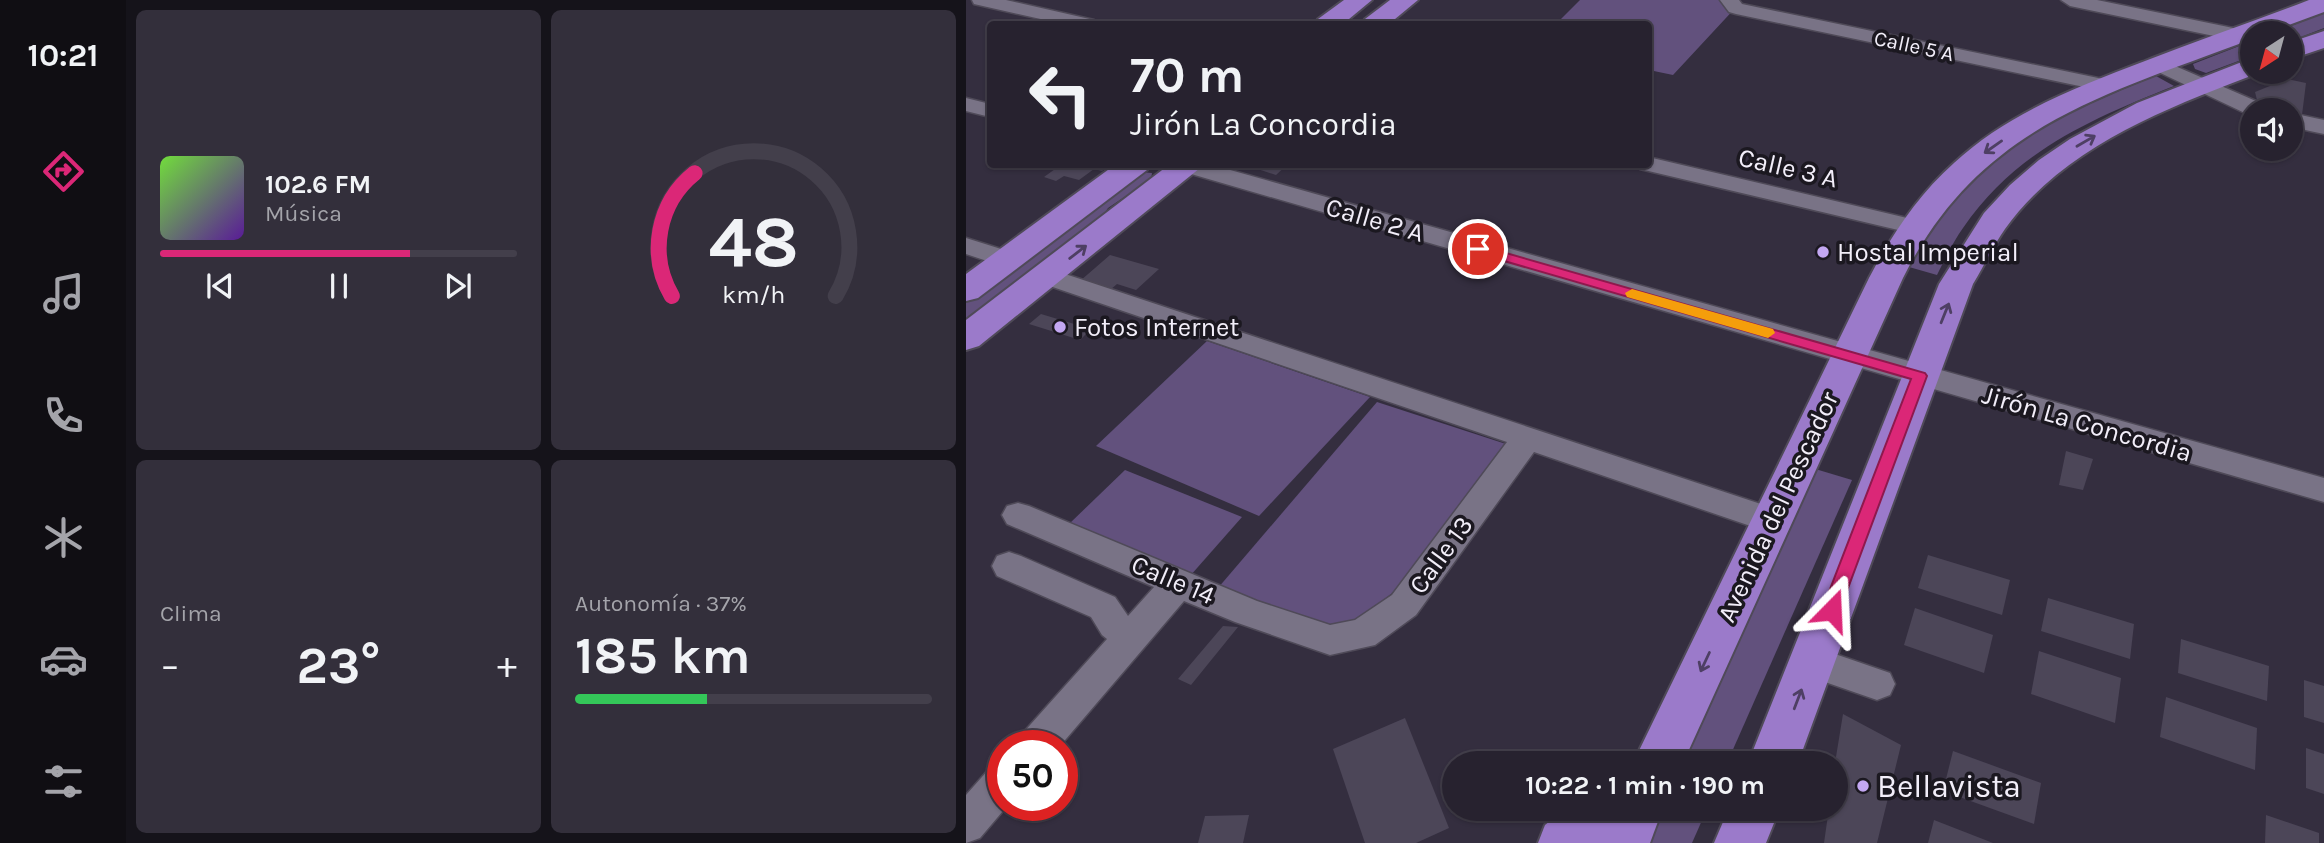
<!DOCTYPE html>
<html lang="es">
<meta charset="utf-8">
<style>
body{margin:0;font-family:Karla,sans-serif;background:#332f3b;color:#f1f3f6;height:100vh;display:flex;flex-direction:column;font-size:26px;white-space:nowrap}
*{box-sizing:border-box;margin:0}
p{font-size:23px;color:#a4a4aa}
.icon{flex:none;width:38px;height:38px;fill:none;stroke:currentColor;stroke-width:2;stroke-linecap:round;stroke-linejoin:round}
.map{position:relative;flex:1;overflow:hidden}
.details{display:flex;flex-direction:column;gap:10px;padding:10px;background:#15131a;width:840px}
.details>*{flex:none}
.top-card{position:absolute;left:21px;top:21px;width:665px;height:147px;border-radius:7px;box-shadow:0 2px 5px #0004,0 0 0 2px #433f4b;background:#27222f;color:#f1f3f6;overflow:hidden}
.needle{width:46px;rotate:216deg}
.controls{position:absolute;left:1274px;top:21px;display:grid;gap:14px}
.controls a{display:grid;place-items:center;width:63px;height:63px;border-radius:50%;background:#27222f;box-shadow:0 2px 5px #0004,0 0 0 2px #433f4b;font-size:35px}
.speed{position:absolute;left:21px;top:730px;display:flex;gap:14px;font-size:35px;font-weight:700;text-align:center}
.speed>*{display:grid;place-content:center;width:91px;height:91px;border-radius:50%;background:#27222f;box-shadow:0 2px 5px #0004,0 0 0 2px #433f4b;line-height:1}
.speed .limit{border:10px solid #d22;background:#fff;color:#111}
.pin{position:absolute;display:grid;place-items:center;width:60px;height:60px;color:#fff;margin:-30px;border:4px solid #fff;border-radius:50%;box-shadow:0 2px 7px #0007}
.me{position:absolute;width:77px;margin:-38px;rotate:21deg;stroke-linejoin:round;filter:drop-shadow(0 0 5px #0008)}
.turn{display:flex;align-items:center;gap:24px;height:147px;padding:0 28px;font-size:32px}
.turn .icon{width:91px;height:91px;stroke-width:2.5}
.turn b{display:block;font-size:49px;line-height:60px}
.big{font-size:52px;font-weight:700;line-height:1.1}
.details .widget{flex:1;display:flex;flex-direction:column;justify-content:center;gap:10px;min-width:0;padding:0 24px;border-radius:10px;background:#332f3b}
.details .dial{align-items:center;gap:0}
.dial svg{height:182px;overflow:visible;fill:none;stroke:#433f4b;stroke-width:7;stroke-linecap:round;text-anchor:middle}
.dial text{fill:#f1f3f6;stroke:none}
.song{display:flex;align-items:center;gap:21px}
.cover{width:84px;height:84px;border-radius:10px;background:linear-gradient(135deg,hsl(100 70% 55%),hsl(270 70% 35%))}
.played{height:7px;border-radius:4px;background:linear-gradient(90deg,#db2777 70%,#433f4b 70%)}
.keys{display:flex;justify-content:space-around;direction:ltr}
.heat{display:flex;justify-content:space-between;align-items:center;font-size:38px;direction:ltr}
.charge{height:10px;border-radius:5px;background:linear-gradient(90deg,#34c759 37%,#433f4b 0)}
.details .tiles{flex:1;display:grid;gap:10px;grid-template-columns:repeat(2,1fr)}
.trip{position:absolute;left:476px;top:751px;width:406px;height:70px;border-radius:35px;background:#27222f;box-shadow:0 2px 5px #0004,0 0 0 2px #433f4b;font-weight:700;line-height:70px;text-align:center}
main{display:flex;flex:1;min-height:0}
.tab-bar{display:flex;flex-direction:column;width:126px;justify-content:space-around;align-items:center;background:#100e13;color:#a4a4aa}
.tab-bar .icon{width:49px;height:49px}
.tab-bar .active{color:#db2777}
.tab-bar b{font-size:32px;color:#f1f3f6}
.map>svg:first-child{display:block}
.green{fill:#62517d}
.building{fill:#4c4658}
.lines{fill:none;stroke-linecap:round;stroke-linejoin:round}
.minor-casing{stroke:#4f4a58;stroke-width:3}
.major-casing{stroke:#4f4a58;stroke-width:4}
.minor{fill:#797386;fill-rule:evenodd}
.major{fill:#9b7aca;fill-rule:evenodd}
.oneway{stroke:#4e3f64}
.route{fill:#db2777;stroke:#8e194d;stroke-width:2}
.slow{fill:#f59e0b}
.poi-dot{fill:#c3a7f2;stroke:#1b1820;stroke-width:2.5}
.labels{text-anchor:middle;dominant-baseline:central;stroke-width:7;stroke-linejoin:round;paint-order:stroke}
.far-street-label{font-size:21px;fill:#f2eef9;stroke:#1b1820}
.street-label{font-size:26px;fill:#f2eef9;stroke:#1b1820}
.poi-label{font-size:26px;fill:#f2eef9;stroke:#1b1820;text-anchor:start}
.near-poi-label{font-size:32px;fill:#f2eef9;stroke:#1b1820;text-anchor:start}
</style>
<main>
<nav class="tab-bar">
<b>10:21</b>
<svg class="icon active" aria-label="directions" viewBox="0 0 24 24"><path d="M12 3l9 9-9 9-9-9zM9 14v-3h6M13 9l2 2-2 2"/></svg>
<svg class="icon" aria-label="music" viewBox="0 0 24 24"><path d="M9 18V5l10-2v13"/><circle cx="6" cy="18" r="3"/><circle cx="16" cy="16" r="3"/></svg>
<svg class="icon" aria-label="phone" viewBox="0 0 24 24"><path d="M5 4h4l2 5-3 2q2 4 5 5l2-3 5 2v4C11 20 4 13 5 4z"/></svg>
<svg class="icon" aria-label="climate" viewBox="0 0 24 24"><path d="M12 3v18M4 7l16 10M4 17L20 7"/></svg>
<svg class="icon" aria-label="car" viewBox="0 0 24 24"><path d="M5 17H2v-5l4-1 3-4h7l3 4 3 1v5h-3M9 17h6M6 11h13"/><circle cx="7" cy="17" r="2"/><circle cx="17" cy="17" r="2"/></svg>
<svg class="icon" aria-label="filters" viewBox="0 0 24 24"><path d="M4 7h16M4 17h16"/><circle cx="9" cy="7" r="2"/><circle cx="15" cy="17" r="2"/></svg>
</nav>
<section class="details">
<div class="tiles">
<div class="widget">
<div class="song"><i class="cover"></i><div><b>102.6 FM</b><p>Música</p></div></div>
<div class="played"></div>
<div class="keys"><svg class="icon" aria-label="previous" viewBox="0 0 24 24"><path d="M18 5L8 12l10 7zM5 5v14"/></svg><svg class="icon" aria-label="pause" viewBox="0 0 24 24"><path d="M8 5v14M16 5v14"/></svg><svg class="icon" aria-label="next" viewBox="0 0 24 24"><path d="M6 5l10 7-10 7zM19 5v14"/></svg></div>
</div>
<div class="widget dial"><svg viewBox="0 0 100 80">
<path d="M14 69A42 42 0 1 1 86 69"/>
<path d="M14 69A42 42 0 0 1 24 15" stroke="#db2777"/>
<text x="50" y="56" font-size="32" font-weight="700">48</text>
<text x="50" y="72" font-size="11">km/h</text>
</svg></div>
<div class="widget"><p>Clima</p>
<div class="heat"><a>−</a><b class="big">23°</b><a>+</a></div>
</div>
<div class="widget"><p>Autonomía · 37%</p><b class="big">185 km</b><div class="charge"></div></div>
</div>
</section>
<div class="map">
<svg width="1358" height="843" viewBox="0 0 1358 843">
<rect width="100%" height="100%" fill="#342e3f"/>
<!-- green -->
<g class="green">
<path d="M614 0H753L772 5 707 75 683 70 682 24H590Z"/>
<path d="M1358 13V28L1325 41V33H1307Z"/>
<path d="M1286 41V56L1240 73 1229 69 1227 64Z"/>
<path d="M1190 76 1208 86C1125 119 1050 151 997 228 987 242 979 259 971 275L943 267C998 161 1083 118 1190 76Z"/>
<path d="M175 172 186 173 185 179 142 208 124 235 0 329V302Z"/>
<path d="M241 341 404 397 293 516 130 446Z"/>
<path d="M411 402 543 445 430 590 374 635 246 595Z"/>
<path d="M846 468 886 480 761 763H711Z"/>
<path d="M159 470 276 517 224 576 103 524Z"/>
<path d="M690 809H741L726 843H674Z"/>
</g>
<!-- building -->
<g class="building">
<path d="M1321 79 1340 83 1336 115 1325 110 1298 106 1291 100 1289 92Z"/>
<path d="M96 164H145L136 171 128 169 113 180 98 176 90 181 78 177Z"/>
<path d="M276 164H322L310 175Z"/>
<path d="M144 255 193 269 170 290 151 284 144 290 114 281Z"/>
<path d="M75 314 125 329 114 340 63 324Z"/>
<path d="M1100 451 1127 459 1117 490 1093 485Z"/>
<path d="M962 555 1044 580 1036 615 952 588Z"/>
<path d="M1082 598 1168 624 1164 659 1075 631Z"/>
<path d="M949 608 1027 635 1018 673 938 645Z"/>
<path d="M257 626 272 627 225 685 212 679Z"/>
<path d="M1215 639 1303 666 1301 701 1212 673Z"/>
<path d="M1073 651 1155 678 1149 723 1065 694Z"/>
<path d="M1338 680 1358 686V723L1338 717Z"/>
<path d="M1200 697 1291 728 1289 770 1194 737Z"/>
<path d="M877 714 935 745 911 843H858L863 808H870L869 763Z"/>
<path d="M439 718 483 828 450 843H399L367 749Z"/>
<path d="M1340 748 1358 754V794L1340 788Z"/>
<path d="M987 751 1075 783 1068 824 977 791Z"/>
<path d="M283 815 277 843H232L239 816Z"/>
<path d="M1300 815 1353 833V843H1299Z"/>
<path d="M968 820 1027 843H962Z"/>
</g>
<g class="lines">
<defs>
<g id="minor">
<path d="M6 0H40L128 20 131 24H97L8 4Z"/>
<path d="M754 0H773L776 4 1137 79 1144 81 1148 85 1144 89 1137 91 770 14 763 12Z"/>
<path d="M1095 0H1131L1272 29 1279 31 1282 35 1279 39 1272 41 1104 6Z"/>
<path d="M1193 59 1299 105 1302 110H1286V115H1283L1186 69 1183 65 1186 61Z"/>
<path d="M0 98 24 104V117L0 111Z"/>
<path d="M1325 113 1358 120V134L1325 127Z"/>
<path d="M682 157 958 222 961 227 958 232 949 234 674 169 671 164H682Z"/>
<path d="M205 164H243L1358 478V502L208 169Z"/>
<path d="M0 238 51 254 55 260 51 266 42 268 0 254Z"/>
<path d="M81 268 816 511 821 520 816 529 805 533 568 452 450 615 409 645 364 655 269 622 218 601 94 746H50L56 734 141 639 136 635 125 617 31 576 26 566 31 556 43 552 55 556 149 597 162 616 188 587 41 524 36 515 41 506 52 503 63 506 291 601 364 625 389 620 426 595 541 442 72 282 68 276 72 270Z"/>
<path d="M846 646 924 673 929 684 924 695 911 700 833 673 828 662 833 651Z"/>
<path d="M37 764V805H42L14 838 0 843V795L23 769Z"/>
</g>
<g id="major">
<path d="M378 0H406L377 24H349L352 19Z"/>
<path d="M424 0H452L423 24H396L399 19Z"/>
<path d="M1343 0H1358V12L1301 33H1286V39C1139 95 1013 125 937 278L717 763H667L903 278C925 236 952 195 988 163 1042 113 1111 87 1179 61 1233 40 1289 21 1343 0Z"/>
<path d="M1358 31V48L1325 59V42Z"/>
<path d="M1286 58V72H1295C1204 107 1099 145 1039 229 1027 246 1018 266 1007 284L832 763H782L973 284 1018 213 1044 185 1073 160 1104 139 1171 103Z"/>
<path d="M150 164H185L181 170 12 298 0 301V274Z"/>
<path d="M204 164H239L13 346 0 350V320Z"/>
<path d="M600 808H697L684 843H572L579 825Z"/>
<path d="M763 808H814L800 843H748Z"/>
</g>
</defs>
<!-- minor casing -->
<use href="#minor" class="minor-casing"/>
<!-- major casing -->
<use href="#major" class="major-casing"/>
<!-- minor -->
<use href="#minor" class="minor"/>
<!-- major -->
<use href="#major" class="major"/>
</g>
<!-- one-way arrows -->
<defs><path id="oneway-shaft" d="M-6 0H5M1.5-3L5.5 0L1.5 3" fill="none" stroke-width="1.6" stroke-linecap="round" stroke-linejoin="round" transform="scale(1.75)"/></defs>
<g class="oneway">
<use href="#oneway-shaft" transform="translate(1120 141) rotate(-30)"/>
<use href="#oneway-shaft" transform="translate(1027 147) rotate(145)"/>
<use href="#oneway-shaft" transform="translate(112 252) rotate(-38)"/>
<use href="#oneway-shaft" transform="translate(979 313) rotate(-68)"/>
<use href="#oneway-shaft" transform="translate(739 662) rotate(115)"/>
<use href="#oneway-shaft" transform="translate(832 699) rotate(-69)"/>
</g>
<!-- route -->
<path class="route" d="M512 245 959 373 961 376 872 615 866 617 859 615 856 610 945 379 507 252 505 249Z"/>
<!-- slow -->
<path class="slow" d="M666 289 807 329 809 333 802 338 661 297 659 293Z"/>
<!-- markers -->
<g class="poi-dot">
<circle cx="857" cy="252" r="7"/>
<circle cx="94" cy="327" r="7"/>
<circle cx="897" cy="786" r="7"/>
</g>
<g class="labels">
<!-- far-street labels -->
<g class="far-street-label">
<text transform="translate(948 46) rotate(12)">Calle 5 A</text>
</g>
<!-- street labels -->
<g class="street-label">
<text transform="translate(822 168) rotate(13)">Calle 3 A</text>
<text transform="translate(409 220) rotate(16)">Calle 2 A</text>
<text transform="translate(1121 424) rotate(16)">Jirón La Concordia</text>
<text transform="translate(812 507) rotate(-65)">Avenida del Pescador</text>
<text transform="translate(475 555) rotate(-54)">Calle 13</text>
<text transform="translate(207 580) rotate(23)">Calle 14</text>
</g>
<!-- poi labels -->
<g class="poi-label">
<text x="871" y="252">Hostal Imperial</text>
<text x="108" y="327">Fotos Internet</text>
</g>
<!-- near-poi labels -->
<g class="near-poi-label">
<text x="911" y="786">Bellavista</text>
</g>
</g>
</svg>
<div class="controls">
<a><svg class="needle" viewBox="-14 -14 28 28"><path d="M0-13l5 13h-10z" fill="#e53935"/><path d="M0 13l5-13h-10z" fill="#a4a4aa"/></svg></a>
<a><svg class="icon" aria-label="sound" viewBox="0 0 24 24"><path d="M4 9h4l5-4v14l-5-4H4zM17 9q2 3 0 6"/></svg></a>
</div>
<div class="speed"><div class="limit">50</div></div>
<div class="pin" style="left:512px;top:249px;background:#d93025"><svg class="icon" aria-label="arrive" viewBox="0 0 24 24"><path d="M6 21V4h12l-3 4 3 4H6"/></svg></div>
<svg class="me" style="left:866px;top:610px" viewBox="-20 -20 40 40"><path d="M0-17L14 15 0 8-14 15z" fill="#db2777" stroke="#fff" stroke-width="4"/></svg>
<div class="trip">10:22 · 1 min · 190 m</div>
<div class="top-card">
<div class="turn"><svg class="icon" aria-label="left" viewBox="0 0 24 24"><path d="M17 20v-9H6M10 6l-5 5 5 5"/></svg><div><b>70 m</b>Jirón La Concordia</div></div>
</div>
</div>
</main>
